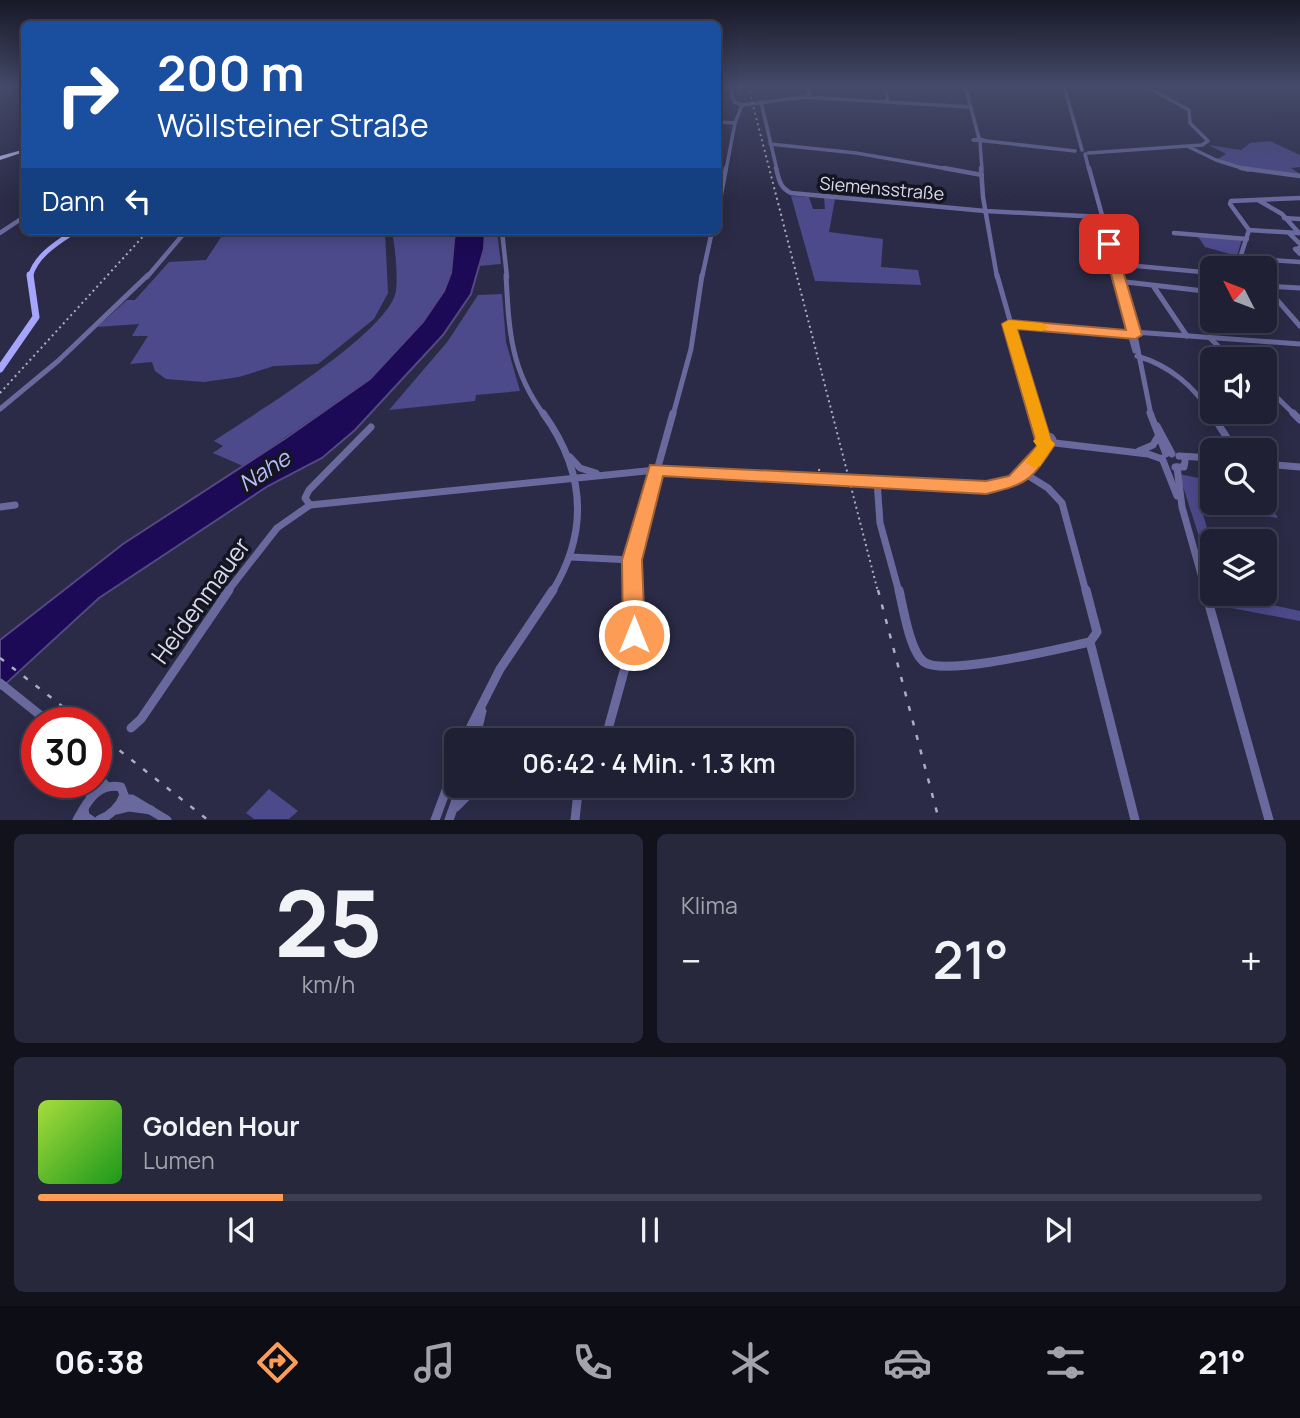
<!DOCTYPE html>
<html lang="de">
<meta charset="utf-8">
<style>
body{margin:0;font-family:Manrope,sans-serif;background:#28283d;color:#f1f3f6;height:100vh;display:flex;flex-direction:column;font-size:26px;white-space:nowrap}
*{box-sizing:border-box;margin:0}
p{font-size:23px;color:#a2a3ad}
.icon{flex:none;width:38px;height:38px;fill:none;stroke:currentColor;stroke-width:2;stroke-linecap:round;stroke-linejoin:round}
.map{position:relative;height:820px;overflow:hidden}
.details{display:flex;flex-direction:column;gap:14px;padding:14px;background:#12121d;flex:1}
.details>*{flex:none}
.guide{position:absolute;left:21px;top:21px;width:700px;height:214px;border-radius:10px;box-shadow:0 4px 18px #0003,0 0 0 2px #3d3e50;background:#1a4fa0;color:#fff;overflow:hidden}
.needle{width:46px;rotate:312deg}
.buttons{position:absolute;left:1200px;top:256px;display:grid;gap:14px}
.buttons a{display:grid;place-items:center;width:77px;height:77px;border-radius:10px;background:#202035;box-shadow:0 4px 18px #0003,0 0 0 2px #3d3e50;font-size:35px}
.speed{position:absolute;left:21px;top:707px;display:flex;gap:14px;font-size:35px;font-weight:700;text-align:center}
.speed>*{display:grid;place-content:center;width:91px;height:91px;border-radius:50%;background:#202035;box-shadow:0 4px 18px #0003,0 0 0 2px #3d3e50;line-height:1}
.speed .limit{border:10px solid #d22;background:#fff;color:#111}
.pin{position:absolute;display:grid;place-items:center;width:60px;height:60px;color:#fff;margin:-30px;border-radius:14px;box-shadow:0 4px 10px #0006}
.me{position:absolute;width:77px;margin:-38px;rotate:0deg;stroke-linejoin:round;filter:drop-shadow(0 0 5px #0008)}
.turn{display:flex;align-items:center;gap:24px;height:147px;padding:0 21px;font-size:32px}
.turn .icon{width:91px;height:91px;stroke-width:2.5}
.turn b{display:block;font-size:49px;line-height:60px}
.then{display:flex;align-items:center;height:66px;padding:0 21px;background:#0003;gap:14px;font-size:26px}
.big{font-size:52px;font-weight:600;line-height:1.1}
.details .widget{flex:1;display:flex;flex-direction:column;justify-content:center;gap:10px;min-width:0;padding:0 24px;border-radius:10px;background:#28283d}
.details .dial{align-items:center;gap:0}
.dial b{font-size:91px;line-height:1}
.song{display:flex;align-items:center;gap:21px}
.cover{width:84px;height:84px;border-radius:10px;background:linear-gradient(135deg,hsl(80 70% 55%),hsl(120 70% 35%))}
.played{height:7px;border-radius:4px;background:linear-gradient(90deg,#fd9c55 20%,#3d3e50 20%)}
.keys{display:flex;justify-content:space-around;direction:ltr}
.heat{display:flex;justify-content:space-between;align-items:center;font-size:38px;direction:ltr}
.details .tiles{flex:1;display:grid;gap:14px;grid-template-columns:1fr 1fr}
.widget:last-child{grid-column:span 2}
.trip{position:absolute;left:444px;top:728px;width:410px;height:70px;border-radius:10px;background:#202035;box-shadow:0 4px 18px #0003,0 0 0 2px #3d3e50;font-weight:600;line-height:70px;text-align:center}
.menu{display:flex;height:112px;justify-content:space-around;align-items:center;background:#0d0d15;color:#a2a3ad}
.menu .icon{width:49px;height:49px}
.menu .active{color:#fd9c55}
.menu b{font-size:32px;color:#f1f3f6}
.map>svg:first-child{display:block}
.green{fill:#4c4a8b}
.water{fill:#1c0a56;stroke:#544882;stroke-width:2}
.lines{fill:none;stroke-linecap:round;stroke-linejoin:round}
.minor-far4{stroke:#69699e;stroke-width:3.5}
.minor-far3{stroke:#69699e;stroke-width:4.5}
.minor-far2{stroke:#69699e;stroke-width:5}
.minor-far1{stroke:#69699e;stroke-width:7}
.minor{stroke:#69699e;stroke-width:9}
.major-far1{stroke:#a5a5fd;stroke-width:5}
.major{stroke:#a5a5fd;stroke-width:7}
.highway{fill:#c2c4f9;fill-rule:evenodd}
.rail-far1{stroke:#acadc2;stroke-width:2;stroke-dasharray:2 3.5;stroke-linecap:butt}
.rail{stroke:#acadc2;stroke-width:2.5;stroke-dasharray:5 10;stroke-linecap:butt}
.route{fill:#fd9c55;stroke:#a46537;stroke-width:2}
.slow{fill:#f59e0b}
.labels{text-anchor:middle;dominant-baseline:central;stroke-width:7;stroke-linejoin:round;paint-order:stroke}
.far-street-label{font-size:18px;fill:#d7d8ea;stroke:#151522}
.water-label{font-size:23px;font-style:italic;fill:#b9bbfc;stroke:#151522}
.near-street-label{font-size:24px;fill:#d7d8ea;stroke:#151522}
</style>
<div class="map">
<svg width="1300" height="820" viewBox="0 0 1300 820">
<rect width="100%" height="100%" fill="#2b2b47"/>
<!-- green -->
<g class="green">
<path d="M1270 141 1300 155V167L1291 168 1300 174H1271L1216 160 1226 154 1209 145 1241 150 1250 143Z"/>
<path d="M791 196 809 197 813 209H825L824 198 835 199 829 232 883 239 881 267 918 270 921 285 815 281Z"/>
<path d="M225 231H385L388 293 374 319 318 364 274 366 239 377 204 382 166 379 155 371 152 362 130 364 148 336H132L139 324 97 327 127 300H135L169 262 206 260Z"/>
<path d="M392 231H455L451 273 444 291 423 322 370 379 243 466 213 453 223 446 214 441C252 415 389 333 396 291 398 273 395 248 392 231Z"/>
<path d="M485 231H497L501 264 479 266 484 249Z"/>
<path d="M1197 235 1242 239 1237 256 1205 247Z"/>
<path d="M502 294 506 342 520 391 476 395 475 401 389 410 448 341 478 295Z"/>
<path d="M1179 474 1213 481V502H1265V497L1278 518 1201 507 1213 549V580Z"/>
<path d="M1217 593 1300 611V621L1221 606Z"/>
<path d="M269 789 298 811 289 819H254L246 813Z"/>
</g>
<!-- water -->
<path class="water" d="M455 231H485L484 249 471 294 443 335 355 430 322 458 268 486 99 598 0 689V640L123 544 286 438 370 379 423 322 444 291 451 273Z"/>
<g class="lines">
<!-- minor-far4 -->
<g class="minor-far4">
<path d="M730 86 734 102 742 105"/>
<path d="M806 86 810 97"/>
<path d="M885 86 888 102"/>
<path d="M965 86 979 138"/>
<path d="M1064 86 1082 150"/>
<path d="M761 102 777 170"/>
<path d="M742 105 804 97 971 107"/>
<path d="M718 122 735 123"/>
<path d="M980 139 986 141 973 140Z"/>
<path d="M986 141 1075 151"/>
<path d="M980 142 982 170"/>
<path d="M770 144 856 153 954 170"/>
<path d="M1189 147 1216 160 1248 170"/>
<path d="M1088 153 1202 145 1208 141 1190 123 1189 110 1145 86"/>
<path d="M1085 154 1089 170"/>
<path d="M726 170 735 123 742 105"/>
</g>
<!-- minor-far3 -->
<g class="minor-far3">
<path d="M776 168C779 180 780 188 791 193L985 211 1102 217"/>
<path d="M944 168 982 175"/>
<path d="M981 168 983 197 997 277"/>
<path d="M1089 168 1119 277"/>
<path d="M1241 168 1300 176"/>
<path d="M1258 200 1282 214 1299 233"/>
<path d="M718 210 726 168"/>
<path d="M1284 218 1300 219"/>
<path d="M1249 230 1298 233"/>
<path d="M502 231 507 277"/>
<path d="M0 233 24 217"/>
<path d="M1174 233 1247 239"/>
<path d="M1289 233 1300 244"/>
<path d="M1300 248 1295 249 1300 254"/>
<path d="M1242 258 1300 262"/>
<path d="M1204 263 1213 273"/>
<path d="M1115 264 1213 273"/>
<path d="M1246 268 1241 255 1249 230 1230 204 1231 201 1300 198"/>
<path d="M1113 274 1114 277"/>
<path d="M147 277 186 231"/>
<path d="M702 277 712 231"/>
</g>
<!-- minor-far2 -->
<g class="minor-far2">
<path d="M506 275C509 330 510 369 544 415"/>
<path d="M997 275 1037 415"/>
<path d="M1113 275 1135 351"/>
<path d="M1119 275 1135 335 1151 415"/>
<path d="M1117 281 1213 292"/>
<path d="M1265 286 1300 326"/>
<path d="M1265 286 1300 288"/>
<path d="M1154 287 1187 336"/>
<path d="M1009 324 1133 335"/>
<path d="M1134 332 1300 344"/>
<path d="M1210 338 1231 359"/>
<path d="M1137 356C1171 366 1193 386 1213 415"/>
<path d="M1265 386 1295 415"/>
<path d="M0 409 58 361 148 275"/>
<path d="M673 415 691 349 702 275"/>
</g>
<!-- minor-far1 -->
<g class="minor-far1">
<path d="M543 413C585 471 590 530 552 592"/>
<path d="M1036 413 1044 438"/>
<path d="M1150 413 1166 454"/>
<path d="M1211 413 1235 450"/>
<path d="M1293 413 1300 420"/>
<path d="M1157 426 1172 454"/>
<circle cx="1048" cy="441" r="5"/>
<path d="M1055 443 1148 454 1162 459"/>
<path d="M1139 451 1153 445 1157 438"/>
<path d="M1179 456 1213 458"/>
<path d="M570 457 580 468 596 473"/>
<path d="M1162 458 1177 496"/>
<path d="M1265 464 1300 467"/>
<path d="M1175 467H1184L1185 461"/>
<path d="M1177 467 1182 507 1206 592"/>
<path d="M1024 473 1048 488 1062 503 1086 592"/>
<path d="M877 481 880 523 899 592"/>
<path d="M310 505 305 498 309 490 371 427"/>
<path d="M0 507 15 505"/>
<path d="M571 557 632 560"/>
<path d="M227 592 277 528 310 505 656 470 986 488C1015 483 1030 468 1047 445"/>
<path d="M633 592 632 560 673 413"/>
</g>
<!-- minor -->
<g class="minor">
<path d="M899 590C903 607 910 652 924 662 945 677 1061 648 1090 642L1097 632 1086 590"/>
<path d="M1205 590 1269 820"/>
<path d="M1090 642 1135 820"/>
<path d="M0 683 50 723"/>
<path d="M131 728 141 719 229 590"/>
<path d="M464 740 500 669 553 590"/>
<path d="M475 740 482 711"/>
<path d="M605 740 634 635 633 590"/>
<path d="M96 774 106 786"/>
<path d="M87 782 91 797"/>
<path d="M567 786 578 792 588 786"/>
<path d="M123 799H132L167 820"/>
<path d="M456 807 477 786"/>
<path d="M84 809 85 816 91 820"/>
<path d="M117 810 129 807 151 810"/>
<path d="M77 820C87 802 97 782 121 787L124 795C119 808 111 815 99 820"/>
<path d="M435 820 457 761"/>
<path d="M449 820 461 786"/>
<path d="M575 820 578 792"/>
</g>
<!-- major-far1 -->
<path class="major-far1" d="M30 277C36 255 57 243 75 231"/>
<!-- major -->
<path class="major" d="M0 369 36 317 30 275"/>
<!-- highway -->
<path class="highway" d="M22 150H24V152L0 160V156Z"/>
<!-- rail-far1 -->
<g class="rail-far1">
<path d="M748 86 878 592"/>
<path d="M0 393 148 231"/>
<path d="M819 469 821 482"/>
</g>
<!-- rail -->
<g class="rail">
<path d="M878 590 939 820"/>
<path d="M0 658 84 723"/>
<path d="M96 732 208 820"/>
</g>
</g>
<!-- sky -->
<linearGradient id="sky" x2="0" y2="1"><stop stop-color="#181827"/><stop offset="0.43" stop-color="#444a69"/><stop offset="1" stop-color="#444a69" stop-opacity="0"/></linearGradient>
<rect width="1300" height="201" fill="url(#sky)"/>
<!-- route -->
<path class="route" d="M1109 240 1115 244 1142 335 1135 339 1017 329 1051 440 1055 444C1031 481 1028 484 986 494L663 476 642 560 645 635 642 642 634 644 626 642 623 635 622 560 650 465 986 481 1009 476 1037 446 1002 324 1009 320 1126 330 1103 244Z"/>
<!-- slow -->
<path class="slow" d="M1009 320 1042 323 1049 327 1042 331 1017 329 1051 440 1055 444 1040 466 1034 468 1025 462 1037 446 1033 441 1036 438 1002 324Z"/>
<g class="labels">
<!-- far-street labels -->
<g class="far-street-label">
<text transform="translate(882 188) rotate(5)">Siemensstraße</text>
</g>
<!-- water labels -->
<g class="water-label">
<text transform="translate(264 470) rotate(-33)">Nahe</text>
</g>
<!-- near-street labels -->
<g class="near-street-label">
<text transform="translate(200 600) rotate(-54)">Heidenmauer</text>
</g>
</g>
</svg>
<div class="buttons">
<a><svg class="needle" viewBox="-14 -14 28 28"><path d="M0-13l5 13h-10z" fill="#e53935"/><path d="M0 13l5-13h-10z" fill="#a2a3ad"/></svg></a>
<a><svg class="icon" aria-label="sound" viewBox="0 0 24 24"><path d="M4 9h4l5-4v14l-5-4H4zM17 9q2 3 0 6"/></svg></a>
<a><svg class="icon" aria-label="search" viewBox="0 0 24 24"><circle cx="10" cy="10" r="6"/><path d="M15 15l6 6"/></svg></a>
<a><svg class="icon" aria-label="layers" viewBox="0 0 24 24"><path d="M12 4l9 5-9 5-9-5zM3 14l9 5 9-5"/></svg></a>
</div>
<div class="speed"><div class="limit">30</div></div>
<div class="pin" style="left:1109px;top:244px;background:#d93025"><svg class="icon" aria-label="arrive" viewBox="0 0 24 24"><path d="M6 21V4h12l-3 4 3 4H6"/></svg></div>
<svg class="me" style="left:634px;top:635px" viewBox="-20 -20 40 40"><circle r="17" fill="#fd9c55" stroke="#fff" stroke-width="3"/><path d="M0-11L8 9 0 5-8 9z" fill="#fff"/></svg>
<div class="trip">06:42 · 4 Min. · 1.3 km</div>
<div class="guide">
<div class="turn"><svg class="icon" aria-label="right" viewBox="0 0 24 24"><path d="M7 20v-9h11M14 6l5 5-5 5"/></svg><div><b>200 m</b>Wöllsteiner Straße</div></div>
<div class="then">Dann<svg class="icon" aria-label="left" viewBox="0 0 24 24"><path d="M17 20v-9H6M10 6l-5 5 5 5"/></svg></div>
</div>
</div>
<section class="details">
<div class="tiles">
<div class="widget dial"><b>25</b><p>km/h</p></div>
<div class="widget"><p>Klima</p>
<div class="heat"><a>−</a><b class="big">21°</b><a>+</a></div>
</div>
<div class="widget">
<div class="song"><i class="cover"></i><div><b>Golden Hour</b><p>Lumen</p></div></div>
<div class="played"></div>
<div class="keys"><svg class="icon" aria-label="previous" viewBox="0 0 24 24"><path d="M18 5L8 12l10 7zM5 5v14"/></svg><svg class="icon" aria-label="pause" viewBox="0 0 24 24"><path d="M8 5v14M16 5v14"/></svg><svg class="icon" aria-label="next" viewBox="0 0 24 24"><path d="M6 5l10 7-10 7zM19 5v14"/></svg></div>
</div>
</div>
</section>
<nav class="menu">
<b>06:38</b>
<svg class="icon active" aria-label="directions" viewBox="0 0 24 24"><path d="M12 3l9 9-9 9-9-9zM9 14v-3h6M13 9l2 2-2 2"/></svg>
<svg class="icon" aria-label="music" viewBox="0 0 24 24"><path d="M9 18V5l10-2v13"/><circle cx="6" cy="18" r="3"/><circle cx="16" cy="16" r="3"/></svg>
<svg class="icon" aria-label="phone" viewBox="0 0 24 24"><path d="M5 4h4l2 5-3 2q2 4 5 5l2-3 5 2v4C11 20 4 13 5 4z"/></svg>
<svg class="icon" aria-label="climate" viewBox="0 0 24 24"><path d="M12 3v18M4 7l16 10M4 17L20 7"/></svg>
<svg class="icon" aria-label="car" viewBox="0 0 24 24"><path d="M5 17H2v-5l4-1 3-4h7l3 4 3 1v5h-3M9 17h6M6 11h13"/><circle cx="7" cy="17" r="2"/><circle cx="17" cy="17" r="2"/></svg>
<svg class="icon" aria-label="filters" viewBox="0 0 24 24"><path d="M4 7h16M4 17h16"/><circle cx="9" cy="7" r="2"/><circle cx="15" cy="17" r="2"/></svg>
<b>21°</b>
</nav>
